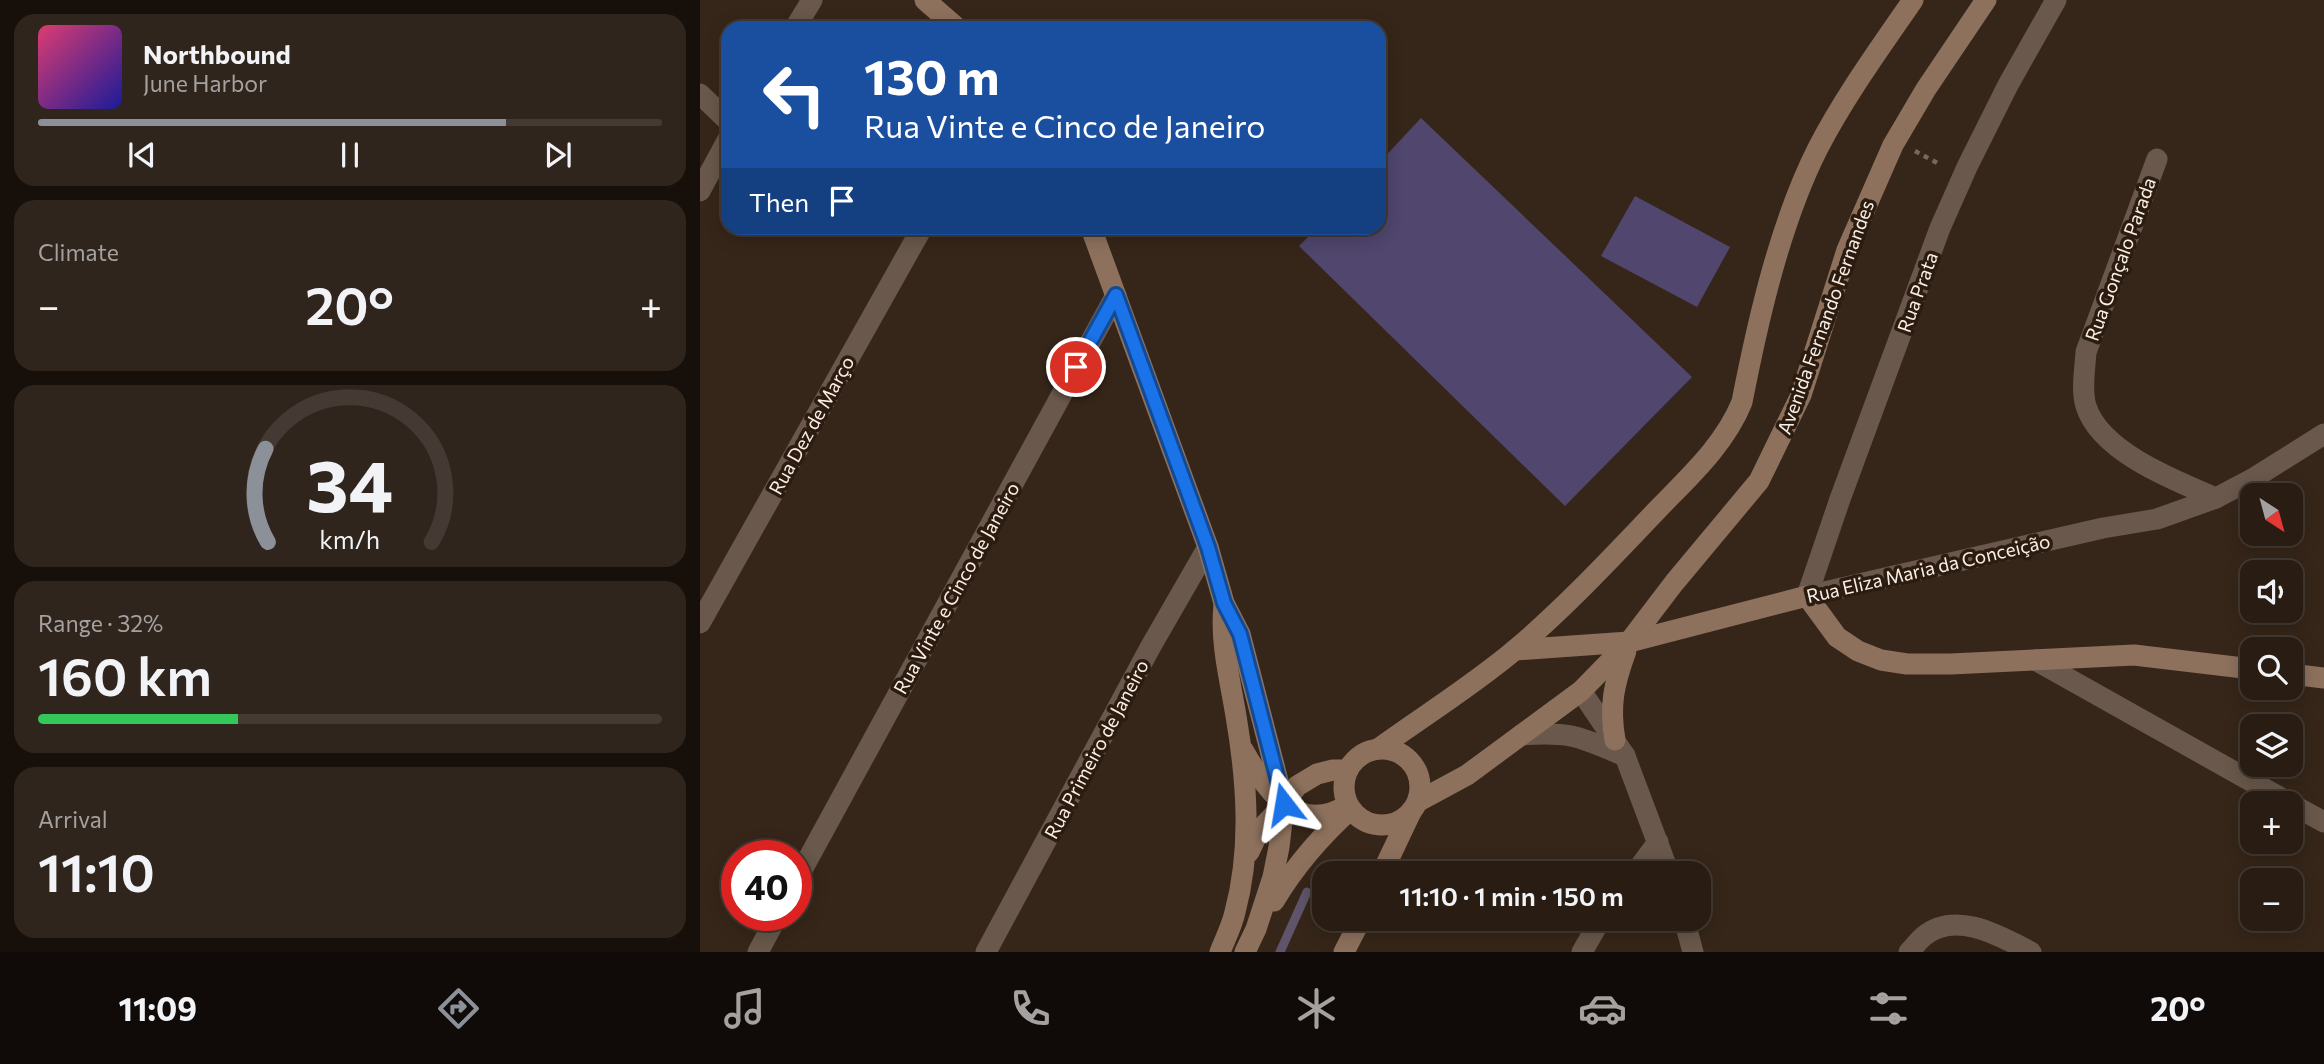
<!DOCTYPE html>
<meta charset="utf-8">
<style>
body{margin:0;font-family:Commissioner,sans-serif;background:#30251c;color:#f1f3f6;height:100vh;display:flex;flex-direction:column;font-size:26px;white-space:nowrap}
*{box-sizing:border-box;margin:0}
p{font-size:23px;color:#a5a1a0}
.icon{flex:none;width:38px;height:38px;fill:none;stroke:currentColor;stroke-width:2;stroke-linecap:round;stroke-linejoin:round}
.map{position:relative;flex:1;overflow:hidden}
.sheet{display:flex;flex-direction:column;gap:14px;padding:14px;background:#160f0a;width:700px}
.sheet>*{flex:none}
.banner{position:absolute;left:21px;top:21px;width:665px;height:214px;border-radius:21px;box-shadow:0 4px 18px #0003,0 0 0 2px #443a33;background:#1a4fa0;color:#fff;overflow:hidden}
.needle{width:46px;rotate:144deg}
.tools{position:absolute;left:1540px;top:483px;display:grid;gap:14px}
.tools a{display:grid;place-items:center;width:63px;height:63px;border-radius:14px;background:#281c13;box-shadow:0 4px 18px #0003,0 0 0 2px #443a33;font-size:35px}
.speed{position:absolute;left:21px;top:840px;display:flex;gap:14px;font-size:35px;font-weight:700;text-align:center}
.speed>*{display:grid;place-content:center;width:91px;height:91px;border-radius:50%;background:#281c13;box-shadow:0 4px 18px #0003,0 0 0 2px #443a33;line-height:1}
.speed .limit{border:10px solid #d22;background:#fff;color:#111}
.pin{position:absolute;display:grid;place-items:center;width:60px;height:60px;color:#fff;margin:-30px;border:4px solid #fff;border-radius:50%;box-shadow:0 2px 7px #0007}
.me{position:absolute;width:77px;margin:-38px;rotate:346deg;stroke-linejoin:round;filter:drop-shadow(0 0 5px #0008)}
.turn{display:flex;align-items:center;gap:24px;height:147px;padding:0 28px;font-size:32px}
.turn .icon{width:91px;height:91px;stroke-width:2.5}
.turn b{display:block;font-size:49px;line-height:60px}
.then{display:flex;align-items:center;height:66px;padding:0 28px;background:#0003;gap:14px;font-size:26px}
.big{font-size:52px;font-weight:600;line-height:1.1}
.sheet .tile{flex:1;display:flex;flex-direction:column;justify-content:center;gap:10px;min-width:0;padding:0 24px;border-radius:21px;background:#30251c}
.sheet .dial{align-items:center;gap:0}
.dial svg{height:182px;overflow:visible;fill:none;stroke:#443a33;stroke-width:7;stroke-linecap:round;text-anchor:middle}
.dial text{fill:#f1f3f6;stroke:none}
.song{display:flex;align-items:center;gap:21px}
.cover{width:84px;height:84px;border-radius:10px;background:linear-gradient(135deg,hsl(340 70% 55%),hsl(240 70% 35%))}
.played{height:7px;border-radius:4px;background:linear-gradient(90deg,#8c9099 75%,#443a33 75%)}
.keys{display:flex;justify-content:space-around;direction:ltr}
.heat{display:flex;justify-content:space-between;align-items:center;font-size:38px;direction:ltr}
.charge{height:10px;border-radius:5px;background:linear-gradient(90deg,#34c759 32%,#443a33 0)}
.trip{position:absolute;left:612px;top:861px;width:399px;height:70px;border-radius:21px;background:#281c13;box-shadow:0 4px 18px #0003,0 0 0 2px #443a33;font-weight:600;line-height:70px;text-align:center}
.menu{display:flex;height:112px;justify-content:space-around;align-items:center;background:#100b08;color:#a5a1a0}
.menu .icon{width:49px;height:49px}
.menu .active{color:#8c9099}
.menu b{font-size:32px;color:#f1f3f6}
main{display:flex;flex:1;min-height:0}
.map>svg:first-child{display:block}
.grass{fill:#50466e}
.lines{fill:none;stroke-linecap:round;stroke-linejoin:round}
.stream{stroke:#5f546a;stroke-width:9}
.path{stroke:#77685d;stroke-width:4.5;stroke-dasharray:5 5;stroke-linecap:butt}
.street{stroke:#69584b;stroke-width:21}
.secondary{stroke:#8d715d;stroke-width:21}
.route-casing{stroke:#114b97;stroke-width:18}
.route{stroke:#1a73e8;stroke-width:12}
.labels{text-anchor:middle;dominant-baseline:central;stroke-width:7;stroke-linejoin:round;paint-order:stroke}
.street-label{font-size:19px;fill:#faefe7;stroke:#2c1c10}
</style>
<main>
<section class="sheet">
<div class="tile">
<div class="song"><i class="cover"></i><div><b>Northbound</b><p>June Harbor</p></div></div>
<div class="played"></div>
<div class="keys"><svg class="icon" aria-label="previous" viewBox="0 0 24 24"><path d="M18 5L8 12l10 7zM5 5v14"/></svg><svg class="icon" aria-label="pause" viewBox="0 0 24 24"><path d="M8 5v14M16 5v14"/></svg><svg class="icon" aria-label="next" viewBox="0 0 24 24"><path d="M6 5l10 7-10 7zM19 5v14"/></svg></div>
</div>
<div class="tile"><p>Climate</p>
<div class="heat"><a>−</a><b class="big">20°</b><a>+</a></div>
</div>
<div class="tile dial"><svg viewBox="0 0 100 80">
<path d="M14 69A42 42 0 1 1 86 69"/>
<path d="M14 69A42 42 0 0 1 13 28" stroke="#8c9099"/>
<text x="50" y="56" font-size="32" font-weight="700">34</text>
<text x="50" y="72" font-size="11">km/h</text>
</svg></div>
<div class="tile"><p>Range · 32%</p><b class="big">160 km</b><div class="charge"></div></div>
<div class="tile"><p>Arrival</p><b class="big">11:10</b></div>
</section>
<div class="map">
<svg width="1624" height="952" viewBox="0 0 1624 952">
<rect width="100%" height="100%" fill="#362619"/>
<!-- grass -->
<g class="grass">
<path d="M721 118 992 377 865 506 599 246 617 228H679V163Z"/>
<path d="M935 196 1030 247 997 307 901 256Z"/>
</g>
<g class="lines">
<!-- stream -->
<path class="stream" d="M580 952 607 892"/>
<!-- path -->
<path class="path" d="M1215 151 1241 165"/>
<!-- street -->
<g class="street">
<path d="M95 28 112 0"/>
<path d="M0 94 28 121"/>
<path d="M1457 159 1386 352C1385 369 1381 390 1386 406 1400 452 1476 481 1516 498"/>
<path d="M0 191 28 139"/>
<path d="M1107 596 1140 499 1240 228 1267 167 1308 85 1356 0"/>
<path d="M1107 596 1403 528 1457 519 1516 498 1554 478 1624 434"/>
<path d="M0 623 222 228"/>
<path d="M1335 660 1590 803"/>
<path d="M881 691 925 756 969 873"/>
<path d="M821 735C871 731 880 737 925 756"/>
<path d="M1591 804 1624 822"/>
<path d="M935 873 958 842"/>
<path d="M96 881 416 295"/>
<path d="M984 919 993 952"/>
<path d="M58 952 78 915"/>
<path d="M286 952 451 646 508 547"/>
<path d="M882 952 901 919"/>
<path d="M1209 952C1214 947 1218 941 1224 936 1256 910 1300 936 1331 952"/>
</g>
<!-- secondary -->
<g class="secondary">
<path d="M225 0 257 28"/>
<path d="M391 228 508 547 524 603 540 634 584 804 579 847 573 877 556 929 545 952"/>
<path d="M815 650 929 642 1107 596 1137 637 1158 651 1181 660 1207 664H1251L1434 655 1552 669"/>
<path d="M1591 674 1624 678"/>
<path d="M915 740C909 705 914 684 926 651"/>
<path d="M678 749C722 717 775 684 816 649 868 605 914 555 960 507 991 475 1025 444 1042 402 1058 320 1080 223 1118 148 1145 96 1180 48 1213 0"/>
<circle cx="682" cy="787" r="38"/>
<path d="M543 750C565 789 597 836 646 806"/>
<path d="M717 802 767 775 881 691 929 642 974 583 1059 481 1101 395 1147 250 1193 145 1226 89 1286 0"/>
<path d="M549 852 559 831 584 804 597 786 617 774 633 770H648"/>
<path d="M682 873 711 812"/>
<path d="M574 901C595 866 621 836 651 809"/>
<path d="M520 952C525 939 532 926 535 912 552 848 547 781 536 716 530 679 520 642 524 605"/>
<path d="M644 952 661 919"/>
</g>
</g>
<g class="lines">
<defs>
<path id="route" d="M376 367 416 295 508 547 524 603 540 634 584 804"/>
</defs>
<!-- route casing -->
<use href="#route" class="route-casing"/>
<!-- route -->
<use href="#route" class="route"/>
</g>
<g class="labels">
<!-- street labels -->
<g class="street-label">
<text transform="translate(1420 259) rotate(-70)">Rua Gonçalo Parada</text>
<text transform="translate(1217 292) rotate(-70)">Rua Prata</text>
<text transform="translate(1125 317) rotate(-70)">Avenida Fernando Fernandes</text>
<text transform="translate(111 425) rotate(-61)">Rua Dez de Março</text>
<text transform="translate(1228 568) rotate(-13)">Rua Eliza Maria da Conceição</text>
<text transform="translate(256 588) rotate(-61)">Rua Vinte e Cinco de Janeiro</text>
<text transform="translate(396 749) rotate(-62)">Rua Primeiro de Janeiro</text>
</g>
</g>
</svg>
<div class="tools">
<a><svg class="needle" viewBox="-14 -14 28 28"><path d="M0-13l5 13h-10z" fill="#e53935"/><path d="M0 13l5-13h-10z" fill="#a5a1a0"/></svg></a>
<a><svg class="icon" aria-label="sound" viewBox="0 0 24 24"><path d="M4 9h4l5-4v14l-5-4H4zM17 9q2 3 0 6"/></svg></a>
<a><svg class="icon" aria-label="search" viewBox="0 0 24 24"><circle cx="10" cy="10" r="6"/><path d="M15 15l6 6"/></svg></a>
<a><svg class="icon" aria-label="layers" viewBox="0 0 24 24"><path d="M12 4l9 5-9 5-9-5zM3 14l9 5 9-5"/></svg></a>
<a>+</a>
<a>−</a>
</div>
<div class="speed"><div class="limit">40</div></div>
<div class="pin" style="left:376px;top:367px;background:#d93025"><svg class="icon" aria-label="arrive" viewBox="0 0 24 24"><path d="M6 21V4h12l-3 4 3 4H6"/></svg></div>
<svg class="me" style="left:584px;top:804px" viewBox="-20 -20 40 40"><path d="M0-17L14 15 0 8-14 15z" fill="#1a73e8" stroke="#fff" stroke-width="4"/></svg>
<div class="trip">11:10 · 1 min · 150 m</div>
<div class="banner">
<div class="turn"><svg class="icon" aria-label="left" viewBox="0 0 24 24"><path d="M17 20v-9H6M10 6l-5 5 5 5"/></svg><div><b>130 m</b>Rua Vinte e Cinco de Janeiro</div></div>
<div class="then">Then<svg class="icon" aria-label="arrive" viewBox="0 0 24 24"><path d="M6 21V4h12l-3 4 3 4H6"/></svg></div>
</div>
</div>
</main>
<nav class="menu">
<b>11:09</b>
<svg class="icon active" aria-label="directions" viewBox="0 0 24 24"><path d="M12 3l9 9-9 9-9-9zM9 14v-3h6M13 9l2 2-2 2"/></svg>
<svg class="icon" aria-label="music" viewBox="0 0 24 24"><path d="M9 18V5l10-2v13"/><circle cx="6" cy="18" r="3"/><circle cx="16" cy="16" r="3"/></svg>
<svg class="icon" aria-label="phone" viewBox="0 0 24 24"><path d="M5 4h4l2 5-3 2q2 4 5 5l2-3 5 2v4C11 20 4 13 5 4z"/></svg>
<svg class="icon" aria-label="climate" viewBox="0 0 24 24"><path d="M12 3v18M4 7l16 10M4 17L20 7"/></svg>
<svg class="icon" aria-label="car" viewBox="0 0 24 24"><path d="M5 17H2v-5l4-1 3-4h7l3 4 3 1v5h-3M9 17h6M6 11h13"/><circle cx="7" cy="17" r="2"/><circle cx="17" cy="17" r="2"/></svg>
<svg class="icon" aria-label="filters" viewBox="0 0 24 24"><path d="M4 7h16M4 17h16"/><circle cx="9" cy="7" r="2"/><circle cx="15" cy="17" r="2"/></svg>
<b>20°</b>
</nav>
